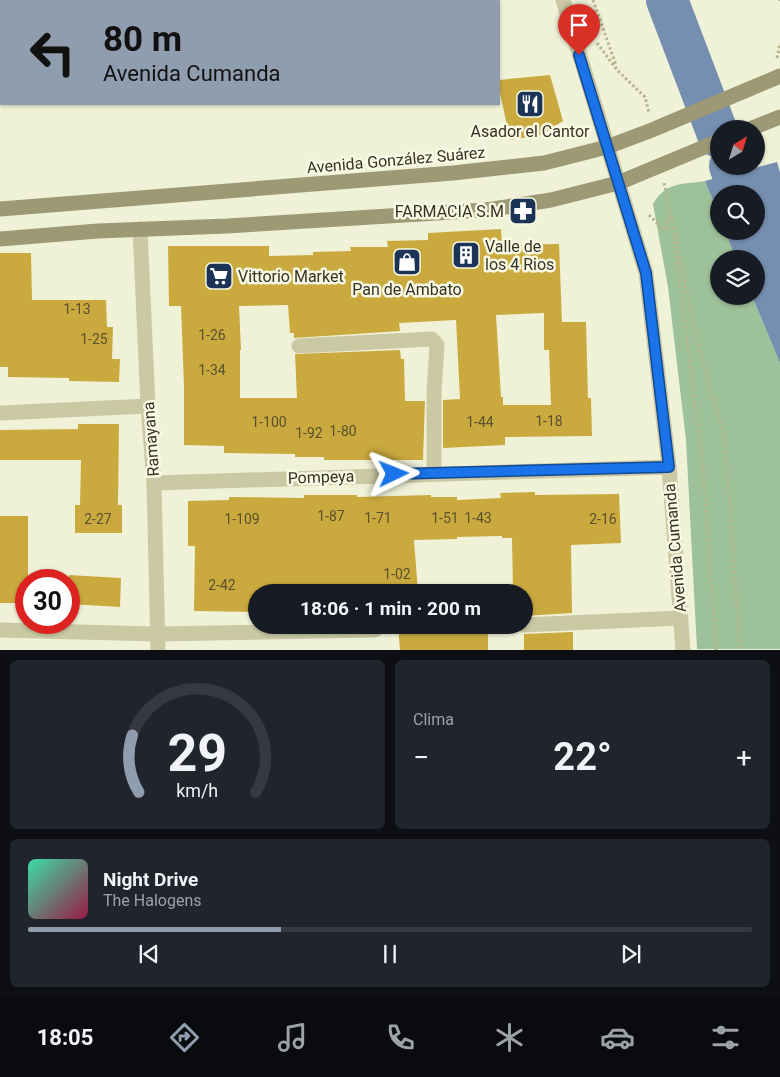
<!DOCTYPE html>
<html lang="es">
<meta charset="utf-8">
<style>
body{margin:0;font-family:Roboto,sans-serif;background:#20242c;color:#f1f3f6;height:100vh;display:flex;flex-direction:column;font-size:19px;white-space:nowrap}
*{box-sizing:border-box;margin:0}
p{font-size:16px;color:#9ea1a6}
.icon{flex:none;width:28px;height:28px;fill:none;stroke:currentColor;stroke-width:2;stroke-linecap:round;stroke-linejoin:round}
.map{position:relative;height:650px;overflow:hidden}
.sheet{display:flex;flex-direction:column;gap:10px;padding:10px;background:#0d0f14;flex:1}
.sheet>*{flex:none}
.guide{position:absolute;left:0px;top:0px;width:500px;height:105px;box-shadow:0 1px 4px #0004;background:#909dae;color:#111;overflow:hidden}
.needle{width:32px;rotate:38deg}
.buttons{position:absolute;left:710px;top:120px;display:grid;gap:10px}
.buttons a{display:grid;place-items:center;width:55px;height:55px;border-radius:50%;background:#171b24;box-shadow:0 1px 4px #0004;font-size:25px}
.speed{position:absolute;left:15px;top:569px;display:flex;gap:10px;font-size:25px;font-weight:700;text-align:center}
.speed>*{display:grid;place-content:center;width:65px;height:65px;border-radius:50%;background:#171b24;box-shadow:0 1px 4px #0004;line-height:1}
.speed .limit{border:8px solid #d22;background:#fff;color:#111}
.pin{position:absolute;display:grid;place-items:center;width:42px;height:42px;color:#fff;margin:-51px -21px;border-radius:50% 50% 50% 0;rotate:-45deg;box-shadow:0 0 5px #0007}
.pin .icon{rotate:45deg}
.me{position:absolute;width:55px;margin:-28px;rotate:88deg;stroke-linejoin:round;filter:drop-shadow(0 0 4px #0008)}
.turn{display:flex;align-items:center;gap:18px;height:105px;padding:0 20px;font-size:22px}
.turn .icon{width:65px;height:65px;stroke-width:2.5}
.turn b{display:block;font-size:35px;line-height:42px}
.big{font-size:38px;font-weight:700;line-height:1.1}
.sheet .card{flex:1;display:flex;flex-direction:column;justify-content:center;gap:8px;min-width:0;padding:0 18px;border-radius:8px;background:#20242c}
.sheet .dial{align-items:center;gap:0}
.dial svg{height:130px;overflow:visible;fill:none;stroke:#363941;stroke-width:7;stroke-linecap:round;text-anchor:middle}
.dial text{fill:#f1f3f6;stroke:none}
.song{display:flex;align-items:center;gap:15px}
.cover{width:60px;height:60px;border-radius:8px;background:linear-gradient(135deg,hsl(160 70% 55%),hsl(340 70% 35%))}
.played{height:5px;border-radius:2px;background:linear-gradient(90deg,#909dae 35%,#363941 35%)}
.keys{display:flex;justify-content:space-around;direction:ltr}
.heat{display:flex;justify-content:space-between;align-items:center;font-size:28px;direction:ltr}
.sheet .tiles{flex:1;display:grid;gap:10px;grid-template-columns:1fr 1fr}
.card:last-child{grid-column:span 2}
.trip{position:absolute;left:248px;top:584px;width:285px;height:50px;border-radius:25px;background:#171b24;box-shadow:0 1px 4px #0004;font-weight:700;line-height:50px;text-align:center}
.tabs{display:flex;height:80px;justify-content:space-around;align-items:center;background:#090b0e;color:#9ea1a6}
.tabs .icon{width:35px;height:35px}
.tabs .selected{color:#909dae}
.tabs b{font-size:22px;color:#f1f3f6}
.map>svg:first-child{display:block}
.green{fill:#9dc198}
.water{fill:#768fb0}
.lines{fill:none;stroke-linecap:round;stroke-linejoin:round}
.river{stroke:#768fb0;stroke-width:42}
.building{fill:#caaa3e;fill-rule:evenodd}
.path{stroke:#b6b48e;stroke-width:3;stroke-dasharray:2.5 2.5;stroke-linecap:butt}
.street{stroke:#cac9a4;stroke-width:15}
.secondary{stroke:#9d9975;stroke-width:15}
.route-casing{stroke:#114b97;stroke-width:12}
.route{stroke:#1a73e8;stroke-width:9}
.labels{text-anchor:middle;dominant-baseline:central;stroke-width:5;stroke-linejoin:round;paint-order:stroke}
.number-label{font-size:14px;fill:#5a502c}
.poi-label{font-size:16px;fill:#353226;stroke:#f8fae4}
.street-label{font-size:16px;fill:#353226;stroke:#f8fae4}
</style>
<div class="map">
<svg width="780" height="650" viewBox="0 0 780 650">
<rect width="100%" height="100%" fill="#f0f2d8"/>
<!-- green -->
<path class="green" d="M705 181 719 215V231H725L736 259H719V296H752L780 363V649H697L686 440 668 287 653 204C667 181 681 185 705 181Z"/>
<!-- water -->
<path class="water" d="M777 162 780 173V363L752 296H756V259H736L725 231H756V194H719V215L705 181Z"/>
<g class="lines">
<!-- river -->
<g class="river">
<path d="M667 0 719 137"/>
<path d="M730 166 740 194"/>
</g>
</g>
<!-- building -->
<g class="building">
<path d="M550 75 563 121 541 135 510 140 499 88V80Z"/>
<path d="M501 229 502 245 559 244 562 322H586L588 398H591L592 436 505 437V445L443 448V400L460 399 456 320 399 323 400 331 294 338V333H290L288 305 239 306 241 350H240V398H297L295 354 400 350 401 359H404L405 401H425L423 460H324V457H295V454L224 453V446L184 445V386L181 306H169L168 246H269V256L313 255V252L351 251 350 247H388L387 241 428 240V233ZM544 313V350H549L551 405H503V397H501L496 315Z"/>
<path d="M0 253H31L32 300H106L107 327H113L112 359H120L119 382 69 381V378L8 377V367H0Z"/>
<path d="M78 424H119L118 505H122V533H75V505H80L81 460H0V430L78 429Z"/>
<path d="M535 492V495L619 494 621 543 571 545 572 613 524 616V592H513L512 538H502V536L457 537V539L414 540 418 592H256V612L194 611 195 546H188V501L229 500V497L304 498V495H357V497L431 495V497H457V500L501 498 500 493Z"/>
<path d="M0 516H28V580H26V603H0Z"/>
<path d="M69 575 121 578 120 607 69 604Z"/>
<path d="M398 625H488V650H400Z"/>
<path d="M573 632V650H524V634Z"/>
</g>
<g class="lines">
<!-- path -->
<g class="path">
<path d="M593 0 616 65"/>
<path d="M780 0V1"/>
<path d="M597 43 618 71 645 97 649 113"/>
<path d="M777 58 780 43"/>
<path d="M664 183 701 357 725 439 740 650"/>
<path d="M649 215 665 231 670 212"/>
<path d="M674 236 703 467 716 650"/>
</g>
<!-- street -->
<g class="street">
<path d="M563 0 646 273 669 467 683 650"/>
<path d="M0 6H1"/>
<path d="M140 229 148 406 154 483 158 650"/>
<path d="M299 346 432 339 437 345 434 392V473"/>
<path d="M0 413 148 406"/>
<path d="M154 483 669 467"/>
<path d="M524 625 681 618"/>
<path d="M0 630 157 634 375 630"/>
</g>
<!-- secondary -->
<g class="secondary">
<path d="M750 129 780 117"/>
<path d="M0 209 453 173 544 163 607 147 652 130 780 76"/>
<path d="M0 239 98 231 227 226 486 210 551 200 618 183 719 141"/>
</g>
</g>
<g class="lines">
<defs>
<path id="route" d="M394 474 669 467 646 273 579 55"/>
</defs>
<!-- route casing -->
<use href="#route" class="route-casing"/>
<!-- route -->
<use href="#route" class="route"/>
</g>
<!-- icons -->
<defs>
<symbol id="restaurant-square" viewBox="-11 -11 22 22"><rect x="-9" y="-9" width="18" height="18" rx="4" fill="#1a3357" stroke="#f8fae4"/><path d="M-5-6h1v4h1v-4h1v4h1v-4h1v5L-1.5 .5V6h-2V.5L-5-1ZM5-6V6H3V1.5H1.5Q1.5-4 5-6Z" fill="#fff"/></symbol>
<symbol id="pharmacy-square" viewBox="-11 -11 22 22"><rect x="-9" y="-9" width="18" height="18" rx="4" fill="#1a3357" stroke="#f8fae4"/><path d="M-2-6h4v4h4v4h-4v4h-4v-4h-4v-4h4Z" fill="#fff"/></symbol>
<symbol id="building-square" viewBox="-11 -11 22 22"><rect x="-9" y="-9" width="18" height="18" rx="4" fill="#1a3357" stroke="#f8fae4"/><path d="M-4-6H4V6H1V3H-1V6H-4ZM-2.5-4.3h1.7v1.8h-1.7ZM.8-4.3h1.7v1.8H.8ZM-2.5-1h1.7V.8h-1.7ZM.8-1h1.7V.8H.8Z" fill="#fff"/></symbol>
<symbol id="shop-square" viewBox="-11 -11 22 22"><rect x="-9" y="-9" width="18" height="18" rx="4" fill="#1a3357" stroke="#f8fae4"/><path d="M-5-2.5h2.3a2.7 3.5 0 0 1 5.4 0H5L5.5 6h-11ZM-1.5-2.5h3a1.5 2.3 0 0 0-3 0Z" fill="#fff"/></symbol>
<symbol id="supermarket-square" viewBox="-11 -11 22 22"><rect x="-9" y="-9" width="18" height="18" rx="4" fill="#1a3357" stroke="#f8fae4"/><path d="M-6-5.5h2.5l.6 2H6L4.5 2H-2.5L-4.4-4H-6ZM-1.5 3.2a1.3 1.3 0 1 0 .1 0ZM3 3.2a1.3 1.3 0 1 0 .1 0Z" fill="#fff"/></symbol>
</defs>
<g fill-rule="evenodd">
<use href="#restaurant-square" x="514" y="88" width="32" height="32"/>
<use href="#pharmacy-square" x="507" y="195" width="32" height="32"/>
<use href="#building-square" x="450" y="239" width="32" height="32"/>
<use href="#shop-square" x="391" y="246" width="32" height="32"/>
<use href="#supermarket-square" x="203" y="260" width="32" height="32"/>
</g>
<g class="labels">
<!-- number labels -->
<g class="number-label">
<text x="77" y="309">1-13</text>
<text x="212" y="335">1-26</text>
<text x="94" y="339">1-25</text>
<text x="212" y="370">1-34</text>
<text x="549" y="421">1-18</text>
<text x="269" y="422">1-100</text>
<text x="480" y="422">1-44</text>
<text x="343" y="431">1-80</text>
<text x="309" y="433">1-92</text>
<text x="331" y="516">1-87</text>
<text x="378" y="518">1-71</text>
<text x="445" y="518">1-51</text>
<text x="478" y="518">1-43</text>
<text x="98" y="519">2-27</text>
<text x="242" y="519">1-109</text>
<text x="603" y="519">2-16</text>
<text x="397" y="574">1-02</text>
<text x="222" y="585">2-42</text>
</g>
<!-- poi labels -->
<g class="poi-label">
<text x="530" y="131">Asador el Cantor</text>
<text x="504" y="211" text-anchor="end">FARMACIA S.M</text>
<text x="485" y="246" text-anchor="start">Valle de<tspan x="485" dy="18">los 4 Rios</tspan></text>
<text x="238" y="276" text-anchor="start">Vittorio Market</text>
<text x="407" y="289">Pan de Ambato</text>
</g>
<!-- street labels -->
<g class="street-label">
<text transform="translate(396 160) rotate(-5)">Avenida González Suárez</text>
<text transform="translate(151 439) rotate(-94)">Ramayana</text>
<text transform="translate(321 477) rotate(-2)">Pompeya</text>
<text transform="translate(675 548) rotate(-95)">Avenida Cumanda</text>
</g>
</g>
</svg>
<div class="buttons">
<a><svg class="needle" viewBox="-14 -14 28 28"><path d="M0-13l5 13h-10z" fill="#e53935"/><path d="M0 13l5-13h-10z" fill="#9ea1a6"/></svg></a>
<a><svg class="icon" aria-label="search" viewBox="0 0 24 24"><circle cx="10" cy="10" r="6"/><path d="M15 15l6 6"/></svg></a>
<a><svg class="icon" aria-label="layers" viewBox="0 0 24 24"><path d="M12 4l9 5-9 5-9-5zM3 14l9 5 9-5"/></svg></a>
</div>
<div class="speed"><div class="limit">30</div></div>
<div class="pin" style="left:579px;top:55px;background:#d93025"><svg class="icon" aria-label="arrive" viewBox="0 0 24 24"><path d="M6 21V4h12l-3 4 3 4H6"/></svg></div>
<svg class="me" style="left:394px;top:474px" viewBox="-20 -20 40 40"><path d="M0-17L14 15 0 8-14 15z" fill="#1a73e8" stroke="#fff" stroke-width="4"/></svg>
<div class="trip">18:06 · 1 min · 200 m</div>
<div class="guide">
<div class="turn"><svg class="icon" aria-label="left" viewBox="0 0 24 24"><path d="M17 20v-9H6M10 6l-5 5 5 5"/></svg><div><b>80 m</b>Avenida Cumanda</div></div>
</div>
</div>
<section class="sheet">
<div class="tiles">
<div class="card dial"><svg viewBox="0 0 100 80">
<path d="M14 69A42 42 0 1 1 86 69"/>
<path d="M14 69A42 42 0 0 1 10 34" stroke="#909dae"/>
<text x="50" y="56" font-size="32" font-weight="700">29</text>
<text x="50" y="72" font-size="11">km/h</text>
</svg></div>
<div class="card"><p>Clima</p>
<div class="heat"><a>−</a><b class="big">22°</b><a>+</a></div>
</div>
<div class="card">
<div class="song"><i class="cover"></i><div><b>Night Drive</b><p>The Halogens</p></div></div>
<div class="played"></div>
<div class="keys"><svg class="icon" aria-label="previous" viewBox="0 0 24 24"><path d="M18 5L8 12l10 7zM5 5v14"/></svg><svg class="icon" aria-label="pause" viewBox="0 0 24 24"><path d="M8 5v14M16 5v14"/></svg><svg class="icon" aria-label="next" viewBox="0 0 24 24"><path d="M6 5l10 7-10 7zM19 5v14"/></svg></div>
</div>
</div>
</section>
<nav class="tabs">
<b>18:05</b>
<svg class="icon selected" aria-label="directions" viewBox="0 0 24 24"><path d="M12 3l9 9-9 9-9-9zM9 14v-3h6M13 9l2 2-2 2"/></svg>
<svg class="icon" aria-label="music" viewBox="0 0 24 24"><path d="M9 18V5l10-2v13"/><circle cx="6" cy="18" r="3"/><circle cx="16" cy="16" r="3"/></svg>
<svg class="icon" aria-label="phone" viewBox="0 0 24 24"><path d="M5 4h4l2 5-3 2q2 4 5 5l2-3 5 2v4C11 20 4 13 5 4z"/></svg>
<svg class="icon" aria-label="climate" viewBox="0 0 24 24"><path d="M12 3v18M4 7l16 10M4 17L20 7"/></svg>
<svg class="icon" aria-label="car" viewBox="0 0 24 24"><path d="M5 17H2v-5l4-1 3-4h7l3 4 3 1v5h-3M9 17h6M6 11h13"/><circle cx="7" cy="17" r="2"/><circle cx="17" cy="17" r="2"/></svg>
<svg class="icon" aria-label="filters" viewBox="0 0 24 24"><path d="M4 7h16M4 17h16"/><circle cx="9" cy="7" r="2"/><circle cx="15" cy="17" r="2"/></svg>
</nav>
